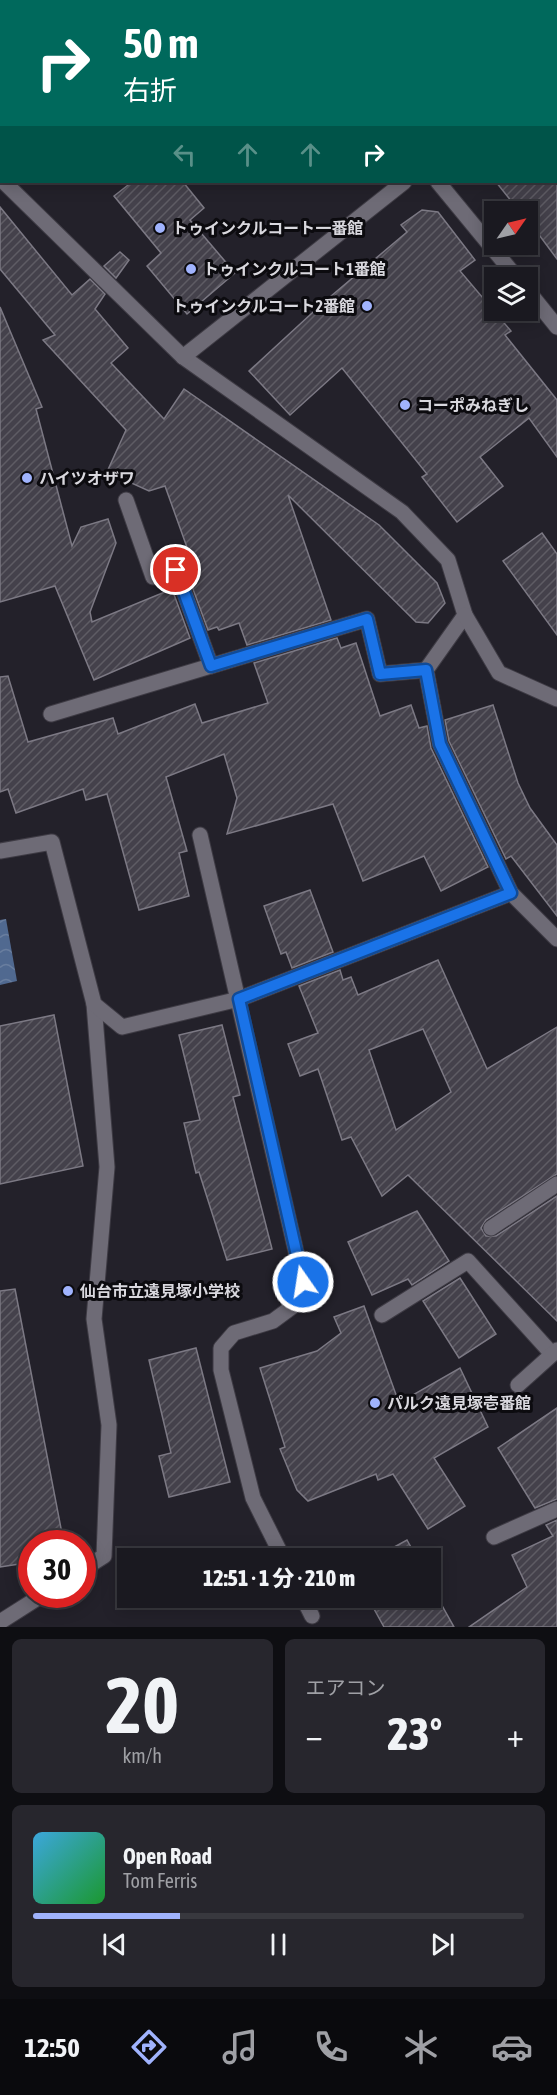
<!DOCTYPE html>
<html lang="ja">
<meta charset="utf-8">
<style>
body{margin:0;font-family:"Asap Condensed","Noto Sans JP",sans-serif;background:#27262d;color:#f1f3f6;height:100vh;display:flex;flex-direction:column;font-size:22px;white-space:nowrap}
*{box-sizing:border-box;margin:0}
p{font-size:20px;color:#9fa0a5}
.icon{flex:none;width:33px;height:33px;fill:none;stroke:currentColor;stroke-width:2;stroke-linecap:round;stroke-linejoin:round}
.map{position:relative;height:1627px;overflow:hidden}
.sheet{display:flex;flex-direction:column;gap:12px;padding:12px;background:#0e0e12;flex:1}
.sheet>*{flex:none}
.hud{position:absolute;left:0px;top:0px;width:558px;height:183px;box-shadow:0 3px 15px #0003,0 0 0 2px #38383e;background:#00695c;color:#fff;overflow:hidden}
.needle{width:39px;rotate:56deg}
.fabs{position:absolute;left:484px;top:201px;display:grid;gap:12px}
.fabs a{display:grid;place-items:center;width:54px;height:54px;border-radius:0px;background:#1a1920;box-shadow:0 3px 15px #0003,0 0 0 2px #38383e;font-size:30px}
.speed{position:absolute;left:18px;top:1530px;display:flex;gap:12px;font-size:30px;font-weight:700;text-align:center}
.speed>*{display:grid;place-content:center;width:78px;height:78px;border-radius:50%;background:#1a1920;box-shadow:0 3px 15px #0003,0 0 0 2px #38383e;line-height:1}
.speed .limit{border:9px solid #d22;background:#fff;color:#111}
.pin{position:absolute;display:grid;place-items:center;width:51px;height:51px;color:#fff;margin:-26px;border:3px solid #fff;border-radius:50%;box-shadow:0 2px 6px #0007}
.me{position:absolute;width:66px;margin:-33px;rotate:347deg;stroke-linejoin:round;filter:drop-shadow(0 0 4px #0008)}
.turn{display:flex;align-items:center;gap:21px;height:126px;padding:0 24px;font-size:27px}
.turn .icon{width:78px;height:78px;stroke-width:2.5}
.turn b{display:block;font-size:42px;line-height:51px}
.lanes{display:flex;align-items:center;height:57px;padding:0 24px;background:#0003;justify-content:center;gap:30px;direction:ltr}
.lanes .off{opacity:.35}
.big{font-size:45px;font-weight:800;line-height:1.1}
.sheet .widget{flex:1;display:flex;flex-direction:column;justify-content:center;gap:9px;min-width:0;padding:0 21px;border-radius:9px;background:#27262d}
.sheet .dial{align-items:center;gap:0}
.dial b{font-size:78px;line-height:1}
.song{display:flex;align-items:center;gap:18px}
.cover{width:72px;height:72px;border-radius:9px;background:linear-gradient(135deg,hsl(200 70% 55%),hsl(130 70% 35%))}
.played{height:6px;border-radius:3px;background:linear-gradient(90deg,#a0b3fd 30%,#38383e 30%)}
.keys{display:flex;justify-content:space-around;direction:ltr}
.heat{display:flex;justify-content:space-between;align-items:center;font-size:33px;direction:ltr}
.sheet .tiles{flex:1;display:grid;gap:12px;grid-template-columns:1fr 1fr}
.widget:last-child{grid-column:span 2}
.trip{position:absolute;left:117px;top:1548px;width:324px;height:60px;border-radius:0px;background:#1a1920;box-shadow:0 3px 15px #0003,0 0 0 2px #38383e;font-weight:800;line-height:60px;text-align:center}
.tab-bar{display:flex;height:96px;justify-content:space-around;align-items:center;background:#0a0a0d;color:#9fa0a5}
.tab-bar .icon{width:42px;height:42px}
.tab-bar .on{color:#a0b3fd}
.tab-bar b{font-size:27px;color:#f1f3f6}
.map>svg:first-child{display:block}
.water{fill:url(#water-waves)}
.building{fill:url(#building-hatch);stroke:#7c7984;stroke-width:1.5;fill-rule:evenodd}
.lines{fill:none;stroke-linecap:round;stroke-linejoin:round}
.service-casing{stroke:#3e3b44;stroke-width:17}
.minor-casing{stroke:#3e3b44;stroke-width:17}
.service{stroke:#6e6b76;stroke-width:15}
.minor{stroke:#6e6b76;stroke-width:15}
.route-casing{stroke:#114b97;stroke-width:15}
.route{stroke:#1a73e8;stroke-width:10}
.poi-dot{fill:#a0b3fd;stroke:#0c0b0f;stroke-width:2}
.labels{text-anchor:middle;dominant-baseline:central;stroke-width:6;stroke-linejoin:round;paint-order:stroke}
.poi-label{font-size:16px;font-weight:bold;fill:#d9d8de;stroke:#0c0b0f;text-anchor:start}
</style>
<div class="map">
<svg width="557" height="1627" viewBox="0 0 557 1627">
<defs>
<pattern id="water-waves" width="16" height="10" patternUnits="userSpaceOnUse" patternTransform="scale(1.5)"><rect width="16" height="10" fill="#506990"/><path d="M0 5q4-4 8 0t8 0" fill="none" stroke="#697e9f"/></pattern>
<pattern id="building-hatch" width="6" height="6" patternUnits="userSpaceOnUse" patternTransform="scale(1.5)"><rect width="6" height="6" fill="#44414b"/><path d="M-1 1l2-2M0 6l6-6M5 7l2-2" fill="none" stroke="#5e5c64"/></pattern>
</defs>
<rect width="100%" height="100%" fill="#23212a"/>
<!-- water -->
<path class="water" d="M6 919 17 981 0 985V920Z"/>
<!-- building -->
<g class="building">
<path d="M132 182H183L204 208 190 220 235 273 187 314 147 266 161 253 114 196Z"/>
<path d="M496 182H557V259L528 220V212H520Z"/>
<path d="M0 207 72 295 90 279 105 294 95 309 128 348 111 363 164 419 184 389 379 525 437 583 445 603 428 623 416 622 288 495 331 620 247 645 239 623 219 630 217 627 208 630 190 581 198 578 165 486 149 491 107 472 126 430 43 340 55 335 0 269Z"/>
<path d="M422 210 438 212 475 260 460 271 511 331 505 335 557 400V457L529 418 480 457 503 486 457 522 422 477 427 474 342 368 290 415 249 371 324 302 407 232 401 225Z"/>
<path d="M120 252 129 260 116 278 104 266Z"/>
<path d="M0 307 42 407 36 409 72 546 81 527 108 519 116 543 90 612 92 622 172 589 190 638 94 680 55 586 0 602Z"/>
<path d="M542 533 557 554V635L503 561Z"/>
<path d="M337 638 341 648 356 643 380 716 411 705 419 728 427 726 431 748 488 867 441 891 424 856 363 881 333 804 227 834 237 798 224 754 166 777 187 851 179 853 189 896 139 910 107 794 86 800 83 789 16 813 8 789 0 792V677L8 676 28 742 113 718 118 734 195 704 202 723 268 703 254 663Z"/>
<path d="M493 705 518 783 530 808 557 845V916L511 856 506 859 449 741 445 720Z"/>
<path d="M310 890 333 952 292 968 286 952 281 954 264 906Z"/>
<path d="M438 960 487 1069 557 1027V1174L486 1220 481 1228 486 1236H496L557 1196V1321L408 1175 382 1196 351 1137 342 1140 318 1069 300 1076 288 1044 318 1033 299 986 340 970 343 980 351 977 358 995ZM423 1029 451 1092 396 1130 369 1050Z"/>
<path d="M54 1015 83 1166 0 1184V1026Z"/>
<path d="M222 1025 240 1095 233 1097 272 1249 227 1260 199 1172 196 1173 184 1123 200 1120 179 1035Z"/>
<path d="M417 1211 449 1261 412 1285 408 1279 372 1295 348 1242Z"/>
<path d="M460 1278 496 1334 459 1358 423 1301Z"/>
<path d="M15 1289 64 1544H32V1562L0 1567V1291Z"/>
<path d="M364 1306 399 1403 460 1368 488 1427 434 1458 465 1506 428 1529 393 1474 378 1480 376 1474 308 1501 297 1490 280 1449 285 1447 260 1368 317 1351 341 1333 334 1317Z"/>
<path d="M196 1348 230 1482 169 1497 159 1456 171 1453 149 1360Z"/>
<path d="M557 1408V1499L535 1508 498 1448Z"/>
<path d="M557 1520V1627H469L527 1587 512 1555 553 1536 546 1525Z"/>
<path d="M407 1540 417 1558H374Z"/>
<path d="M430 1584 454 1627H384L368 1598H430Z"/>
</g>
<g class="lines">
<defs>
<g id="service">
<path d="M82 1570 104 1556 109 1425 94 1319 107 1167 94 1004"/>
<path d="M0 1622 44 1594"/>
</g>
<g id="minor">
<path d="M320 0 321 2"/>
<path d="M556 70 557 69"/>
<path d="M4 182 183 357 402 512 448 560 465 615 426 670 440 744 511 893 557 939"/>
<path d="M438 182 517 278"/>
<path d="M528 291 557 327"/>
<path d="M183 357 404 182"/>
<path d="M126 500 153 577 176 570 211 666"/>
<path d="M465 615 499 673 557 699"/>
<path d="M51 714 367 619 380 674 426 670"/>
<path d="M200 835 303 1282 292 1307 273 1321 234 1333 221 1348V1370L253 1498 283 1558"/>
<path d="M0 851 52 842 94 1004 122 1027 239 999 511 893"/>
<path d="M491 1228 557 1184"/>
<path d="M382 1315 468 1261 552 1354"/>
<path d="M518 1385 557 1350"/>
<path d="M494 1537 557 1509"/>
<path d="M303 1598 312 1616"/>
</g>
</defs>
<!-- service casing -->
<use href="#service" class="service-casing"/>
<!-- minor casing -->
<use href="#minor" class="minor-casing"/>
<!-- service -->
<use href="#service" class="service"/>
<!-- minor -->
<use href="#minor" class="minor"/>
</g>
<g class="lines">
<defs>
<path id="route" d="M176 570 211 666 367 619 380 674 426 670 440 744 511 893 239 999 303 1282"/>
</defs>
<!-- route casing -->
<use href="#route" class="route-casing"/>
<!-- route -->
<use href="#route" class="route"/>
</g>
<!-- markers -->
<g class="poi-dot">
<circle cx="160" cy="228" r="6"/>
<circle cx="191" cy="269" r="6"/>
<circle cx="367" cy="306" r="6"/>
<circle cx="405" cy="405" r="6"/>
<circle cx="27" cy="478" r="6"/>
<circle cx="68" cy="1291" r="6"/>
<circle cx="375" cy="1403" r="6"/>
</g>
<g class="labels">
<!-- poi labels -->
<g class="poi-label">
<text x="172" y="228">トゥインクルコート一番館</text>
<text x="203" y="269">トゥインクルコート1番館</text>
<text x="355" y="306" text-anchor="end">トゥインクルコート2番館</text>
<text x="417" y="405">コーポみねぎし</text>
<text x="39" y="478">ハイツオザワ</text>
<text x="80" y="1291">仙台市立遠見塚小学校</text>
<text x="387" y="1403">パルク遠見塚壱番館</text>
</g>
</g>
</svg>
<div class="fabs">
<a><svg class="needle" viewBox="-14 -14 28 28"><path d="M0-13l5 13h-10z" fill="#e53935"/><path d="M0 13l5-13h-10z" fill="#9fa0a5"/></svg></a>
<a><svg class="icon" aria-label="layers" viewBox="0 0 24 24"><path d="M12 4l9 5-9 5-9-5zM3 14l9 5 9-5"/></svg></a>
</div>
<div class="speed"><div class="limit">30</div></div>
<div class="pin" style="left:176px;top:570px;background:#d93025"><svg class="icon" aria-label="arrive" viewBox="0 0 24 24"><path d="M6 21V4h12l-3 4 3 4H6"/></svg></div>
<svg class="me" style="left:303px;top:1282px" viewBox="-20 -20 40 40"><circle r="17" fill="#1a73e8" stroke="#fff" stroke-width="3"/><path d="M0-11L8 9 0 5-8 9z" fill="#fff"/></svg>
<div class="trip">12:51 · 1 分 · 210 m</div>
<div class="hud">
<div class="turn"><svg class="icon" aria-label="right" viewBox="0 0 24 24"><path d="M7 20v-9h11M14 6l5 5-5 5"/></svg><div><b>50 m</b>右折</div></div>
<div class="lanes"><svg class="icon off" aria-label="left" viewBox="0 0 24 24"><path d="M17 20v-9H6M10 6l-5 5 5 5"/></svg><svg class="icon off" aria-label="ahead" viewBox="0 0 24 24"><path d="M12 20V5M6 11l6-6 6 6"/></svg><svg class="icon off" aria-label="ahead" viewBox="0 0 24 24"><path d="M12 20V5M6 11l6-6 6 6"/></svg><svg class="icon" aria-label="right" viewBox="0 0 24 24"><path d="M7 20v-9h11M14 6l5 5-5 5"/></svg></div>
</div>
</div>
<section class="sheet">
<div class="tiles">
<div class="widget dial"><b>20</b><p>km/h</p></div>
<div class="widget"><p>エアコン</p>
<div class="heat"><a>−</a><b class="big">23°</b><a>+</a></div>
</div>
<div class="widget">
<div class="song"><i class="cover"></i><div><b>Open Road</b><p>Tom Ferris</p></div></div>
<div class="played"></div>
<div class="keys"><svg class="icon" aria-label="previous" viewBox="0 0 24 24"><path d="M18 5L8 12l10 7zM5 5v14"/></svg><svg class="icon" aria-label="pause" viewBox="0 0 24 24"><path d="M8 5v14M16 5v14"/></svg><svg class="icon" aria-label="next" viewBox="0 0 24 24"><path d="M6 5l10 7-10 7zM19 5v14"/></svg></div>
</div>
</div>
</section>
<nav class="tab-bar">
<b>12:50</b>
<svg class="icon on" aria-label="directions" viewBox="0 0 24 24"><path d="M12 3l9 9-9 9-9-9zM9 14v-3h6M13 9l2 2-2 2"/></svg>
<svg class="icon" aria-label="music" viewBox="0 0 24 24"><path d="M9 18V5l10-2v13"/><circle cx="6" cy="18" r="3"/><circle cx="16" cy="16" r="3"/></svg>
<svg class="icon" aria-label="phone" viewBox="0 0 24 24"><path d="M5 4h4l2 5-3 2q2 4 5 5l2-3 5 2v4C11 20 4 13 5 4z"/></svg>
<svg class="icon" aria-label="climate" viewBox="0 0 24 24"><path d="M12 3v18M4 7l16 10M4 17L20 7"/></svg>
<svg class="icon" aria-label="car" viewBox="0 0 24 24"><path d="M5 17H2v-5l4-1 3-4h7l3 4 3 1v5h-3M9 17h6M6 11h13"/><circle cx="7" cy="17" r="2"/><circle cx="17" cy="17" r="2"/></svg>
</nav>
